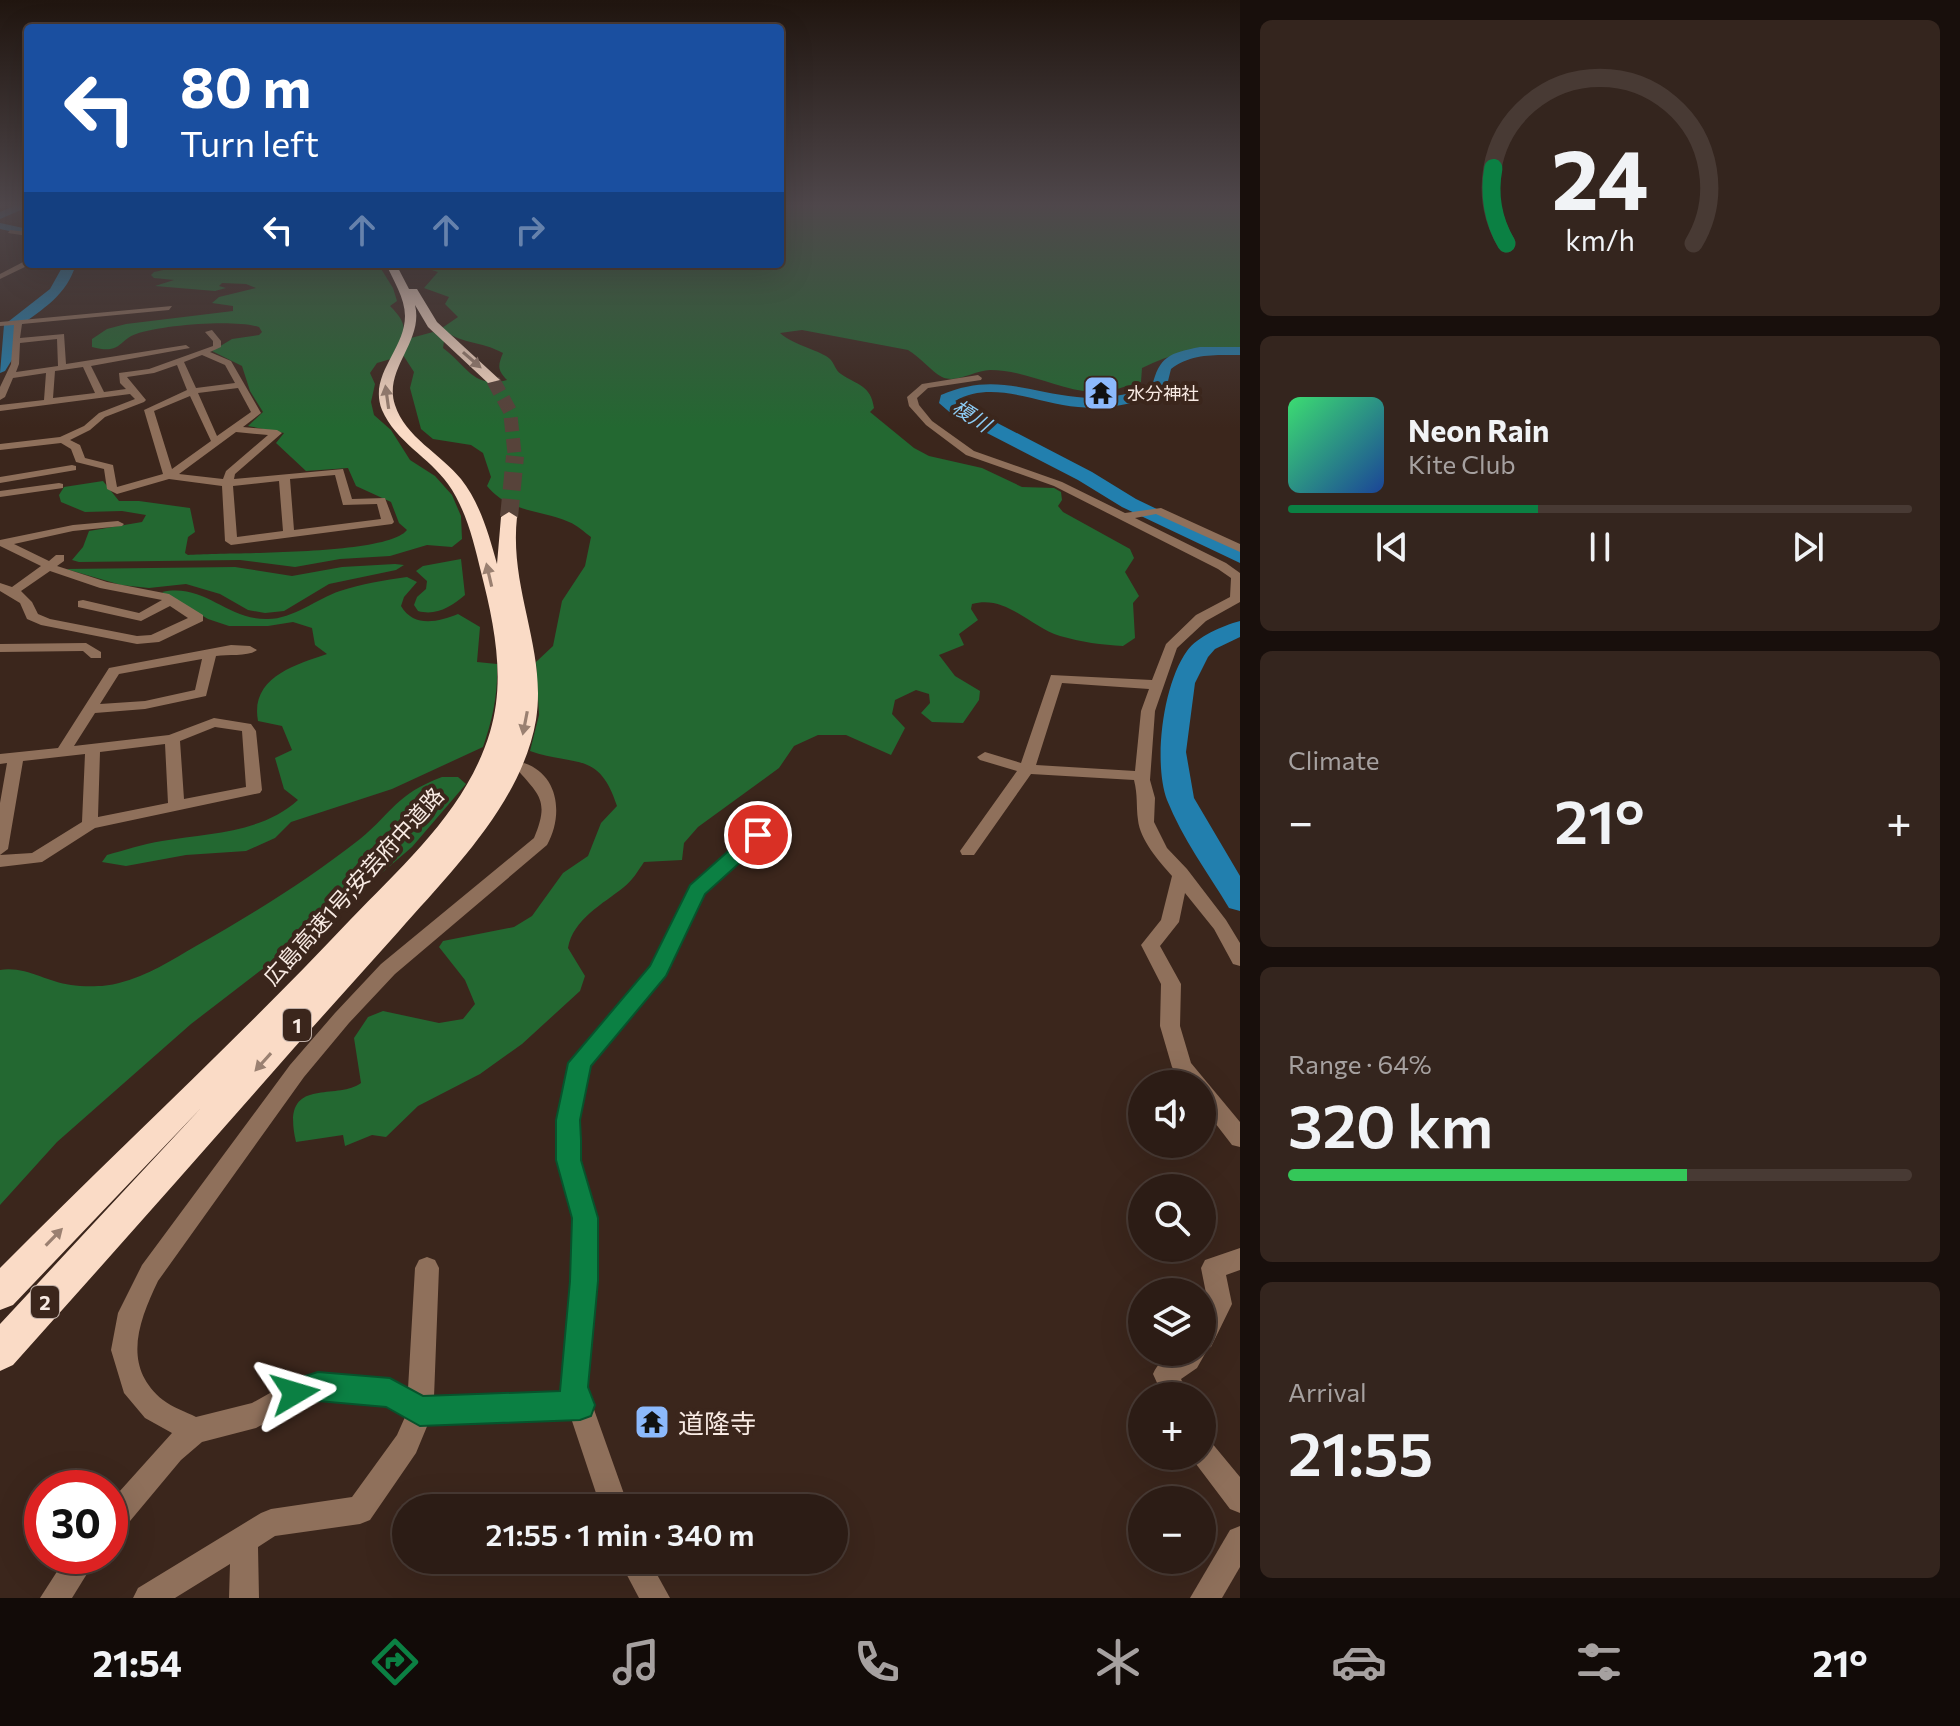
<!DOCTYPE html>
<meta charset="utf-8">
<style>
body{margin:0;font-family:Commissioner,"Noto Sans JP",sans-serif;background:#34251e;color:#f1f3f6;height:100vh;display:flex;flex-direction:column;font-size:30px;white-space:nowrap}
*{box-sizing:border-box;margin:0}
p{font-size:26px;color:#a6a1a0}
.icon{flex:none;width:44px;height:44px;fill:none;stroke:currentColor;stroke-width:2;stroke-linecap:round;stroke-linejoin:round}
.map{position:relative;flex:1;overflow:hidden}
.panel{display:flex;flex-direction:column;gap:20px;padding:20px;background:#180f0c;width:720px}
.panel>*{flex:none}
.top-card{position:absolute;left:24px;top:24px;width:760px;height:244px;border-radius:8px;box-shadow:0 8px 32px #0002,0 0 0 2px #483a34;background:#1a4fa0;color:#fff;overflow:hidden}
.buttons{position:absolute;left:1128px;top:1070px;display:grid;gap:16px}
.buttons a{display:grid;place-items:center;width:88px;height:88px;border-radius:50%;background:#2c1c15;box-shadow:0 8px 32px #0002,0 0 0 2px #483a34;font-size:40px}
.speed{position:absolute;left:24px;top:1470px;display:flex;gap:16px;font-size:40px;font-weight:700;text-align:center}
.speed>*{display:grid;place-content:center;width:104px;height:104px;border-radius:50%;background:#2c1c15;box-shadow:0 8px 32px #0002,0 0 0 2px #483a34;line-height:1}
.speed .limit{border:12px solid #d22;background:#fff;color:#111}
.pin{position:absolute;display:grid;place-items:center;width:68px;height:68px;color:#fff;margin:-34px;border:4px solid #fff;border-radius:50%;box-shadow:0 2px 8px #0007}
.me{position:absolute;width:88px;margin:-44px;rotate:83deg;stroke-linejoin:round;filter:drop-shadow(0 0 6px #0008)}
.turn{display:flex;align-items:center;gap:28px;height:168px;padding:0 24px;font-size:36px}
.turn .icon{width:104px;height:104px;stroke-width:2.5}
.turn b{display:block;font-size:56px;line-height:68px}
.lanes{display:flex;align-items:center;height:76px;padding:0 24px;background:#0003;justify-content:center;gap:40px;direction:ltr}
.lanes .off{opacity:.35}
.big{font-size:60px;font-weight:600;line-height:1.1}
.panel .tile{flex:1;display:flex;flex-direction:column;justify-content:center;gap:12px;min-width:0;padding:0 28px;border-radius:12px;background:#34251e}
.panel .dial{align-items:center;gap:0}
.dial svg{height:208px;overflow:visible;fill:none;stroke:#483a34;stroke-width:7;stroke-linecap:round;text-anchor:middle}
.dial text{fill:#f1f3f6;stroke:none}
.song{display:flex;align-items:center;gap:24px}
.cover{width:96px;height:96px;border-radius:12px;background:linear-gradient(135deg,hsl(140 70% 55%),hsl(220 70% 35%))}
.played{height:8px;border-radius:4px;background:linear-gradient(90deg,#0b8043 40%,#483a34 40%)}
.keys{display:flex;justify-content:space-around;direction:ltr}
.heat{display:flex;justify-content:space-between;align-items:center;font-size:44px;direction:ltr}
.charge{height:12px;border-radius:6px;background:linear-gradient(90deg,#34c759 64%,#483a34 0)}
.trip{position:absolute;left:392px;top:1494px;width:456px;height:80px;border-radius:40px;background:#2c1c15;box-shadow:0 8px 32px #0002,0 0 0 2px #483a34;font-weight:600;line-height:80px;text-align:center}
.tab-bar{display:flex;height:128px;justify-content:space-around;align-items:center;background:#120b08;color:#a6a1a0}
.tab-bar .icon{width:56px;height:56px}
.tab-bar .current{color:#0b8043}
.tab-bar b{font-size:36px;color:#f1f3f6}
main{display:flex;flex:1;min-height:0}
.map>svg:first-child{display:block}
.forest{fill:#236831}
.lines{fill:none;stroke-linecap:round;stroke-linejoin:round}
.river{fill:#227fae;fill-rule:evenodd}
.motorway-tunnel-far1{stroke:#57433a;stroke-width:14;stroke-dasharray:14 7;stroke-linecap:butt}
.motorway-tunnel{stroke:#57433a;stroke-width:18;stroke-dasharray:18 9;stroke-linecap:butt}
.minor{fill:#8f705b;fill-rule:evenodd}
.tertiary{fill:#8f705b;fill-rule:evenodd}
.motorway{fill:#fadbc6;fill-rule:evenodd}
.oneway{fill:#9a8071}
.route{fill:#0b8043;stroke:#07532c;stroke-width:2}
.labels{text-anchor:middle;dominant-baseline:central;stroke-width:8;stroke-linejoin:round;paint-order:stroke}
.far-poi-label{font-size:18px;fill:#f8eae3;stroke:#3b261c;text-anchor:start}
.far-water-label{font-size:20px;font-style:italic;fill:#8dcbf3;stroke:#3b261c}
.shield{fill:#3b261c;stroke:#bfafa7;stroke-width:2}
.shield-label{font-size:20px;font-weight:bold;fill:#f8eae3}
.street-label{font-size:22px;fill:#f8eae3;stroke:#3b261c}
.near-poi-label{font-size:26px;fill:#f8eae3;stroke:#3b261c;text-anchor:start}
</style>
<main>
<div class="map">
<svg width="1240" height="1598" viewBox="0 0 1240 1598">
<rect width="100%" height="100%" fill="#3b261c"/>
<!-- forest -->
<g class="forest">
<path d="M780 205H1240V347C1205 346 1173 352 1142 368L1141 382C1125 386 1110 393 1093 392 1058 390 1026 370 990 370 975 370 957 384 942 377 932 372 920 357 908 350L802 330 780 333C793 345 822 351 830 359 835 364 835 370 841 374 857 385 871 385 874 408L870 412 914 448 929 456 982 468 1022 487 1054 488 1061 492 1062 500 1058 506 1063 512 1130 549 1134 558 1125 572 1139 596 1133 603 1135 638 1123 646C1102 645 1081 642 1060 636 1030 627 1006 594 972 604L971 609 978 620 959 634 964 645 939 655 955 676 980 691 979 700 963 723 932 722 921 713 930 703 929 694 916 690 895 700 892 714 905 728 891 755 846 735H818L794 746 779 768 698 827 684 843 682 860 644 862C638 871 632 881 624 887 603 904 573 919 568 948L585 976 580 991 522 1044 480 1074 418 1106 386 1137 372 1135 345 1146 343 1135 296 1142C280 1074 335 1102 361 1083L354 1038 368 1017 383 1011 439 1023 463 1019 475 1004 465 980 439 947 443 941 514 927 532 916 563 873 588 856 601 823 617 806C599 750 575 767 530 751L539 715 536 662 553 646 562 601 585 566 591 537C584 532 577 525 569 522 540 509 509 513 487 486L491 477 483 453 471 445 433 439 421 429 410 388 414 372 403 355 411 338 433 332 444 341 443 348C468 367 474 389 507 380 497 370 498 365 503 353 482 341 458 344 442 328L458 317 445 304 449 297 424 288 438 272 413 264H780Z"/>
<path d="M192 264H378L393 288 397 301 390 306C410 326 406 333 394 358L377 363 370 373 375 384 371 402 374 415 391 430 410 460 435 476 452 495 461 516 462 539 452 547 427 545 390 556 340 559 295 567 240 560 79 562 72 560 83 547 89 531 142 522 146 515 122 511 85 512 61 502 59 495 64 487 103 481 119 501H139L190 508 195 532 188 537 185 553 188 555C227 552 387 556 407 530L399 523 391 502 356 486 348 468 306 471 276 443 284 433 248 426 263 412 250 391 242 366 212 351 232 339 259 335 262 332 259 327C233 319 162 325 136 334 118 340 122 355 92 347V339L107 329 126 324 233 311V306L212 303 219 297 256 288 246 284 222 283 219 286 226 288 215 291 155 286 174 280 154 278 151 275 154 272Z"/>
<path d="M461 559 465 595C451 607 436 616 418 611L414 605 417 597 426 589 427 581 416 571 423 566Z"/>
<path d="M395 564 404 565 396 570 329 584 284 611 265 613 248 610 220 594 186 584 149 588 121 585 66 569 235 567 292 576 342 567Z"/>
<path d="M407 577 417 582 404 597 401 606C414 628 438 622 458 614L480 627 477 662 497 664C498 694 493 718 483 747L392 789 291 822 275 838 246 851 186 855 126 866 102 862 107 855C125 850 143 844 162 841 209 833 262 833 298 800L284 789 275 758 292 750 282 726 258 721C250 678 294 665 327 654L315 645 312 628 293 622 268 626H229L208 619 162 592C205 583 225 619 266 619 292 620 316 599 340 591 362 584 384 580 407 577Z"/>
<path d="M442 777H458L466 784 412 847 334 914 191 1024 57 1142 0 1205V970C26 966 46 982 71 985 84 987 106 987 119 983 147 976 172 960 196 946 253 914 309 879 360 839 394 811 395 795 442 777Z"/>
</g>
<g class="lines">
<!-- river -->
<g class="river">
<path d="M16 205 28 207 0 219V212Z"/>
<path d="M0 223 28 229V235L0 229Z"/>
<path d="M64 264H76C67 295 43 309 18 327L15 355 5 371 0 373 4 325 50 289Z"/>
<path d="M1200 347H1240V355C1216 355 1191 353 1171 369L1165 393C1137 403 1108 410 1078 407 1038 404 993 379 955 401L1092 472 1136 499 1240 549V563L1122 507 1078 480 954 416 939 403 941 395C994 372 1025 392 1077 397 1103 400 1127 395 1152 387 1159 356 1170 353 1200 347Z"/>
<path d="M1240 621V637L1215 649 1208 657 1195 683 1186 752 1194 798 1240 876V911L1229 908C1208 873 1182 838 1167 800 1153 762 1163 684 1187 651 1198 636 1222 626 1240 621Z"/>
</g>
<!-- motorway-tunnel-far1 -->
<path class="motorway-tunnel-far1" d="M493 380 510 411 515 458"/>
<!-- motorway-tunnel -->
<path class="motorway-tunnel" d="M509 517 515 456"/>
<!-- minor -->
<g class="minor">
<path d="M10 230 28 232V236L8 233Z"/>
<path d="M25 261 31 264 0 279V274Z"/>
<path d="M172 306 169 310 22 324 20 338 64 334 66 364 186 345 190 348 91 366 104 392 126 389 120 383 119 373 149 369 213 346V341L205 332 212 330 221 341V347L210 352 231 361 261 413 243 427 277 430 282 433 235 474 234 479 343 469 352 499 385 498 394 522 392 524 231 545 225 541 222 486 169 479 117 494 107 489 104 469 76 462 71 449 61 443 0 450V444L60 437 84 426 99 413 135 399 130 394 0 411V405L44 400 46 373 13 378 5 397 0 400V387L11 364 14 325 0 326V322ZM57 339 58 366 16 372 19 364 20 343ZM202 355 225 365 235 383 196 388 184 362ZM177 365 187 390 144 410 163 474 117 487 113 465 85 458 80 445 70 440 90 430 105 417 144 402 146 400 127 377 154 373ZM83 367 95 393 53 398 55 371ZM238 388 251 412 217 436 198 393ZM190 396 211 441 172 469 154 411ZM236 432 268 435 226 471 223 479 179 474ZM335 475 343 505 377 504 381 519 294 530 290 479ZM279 481 283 531 237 537 233 486Z"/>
<path d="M978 375 982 378 981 380 928 388 917 398 919 405 932 421 974 451 1062 482 1125 513 1161 508 1240 544V552L1156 514 1135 518 1226 563 1240 573V602L1206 621 1177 648 1155 711 1150 780 1155 798 1154 822 1167 848 1187 869 1226 920 1240 943V966L1233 964 1214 929 1185 893 1179 922 1160 946 1181 984 1180 1026 1191 1063 1240 1122V1147L1232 1145 1202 1106V1084H1184L1172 1067 1160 1026 1161 984 1141 945 1161 920 1172 876C1159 861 1140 840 1138 820 1136 805 1138 796 1134 780L1031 774 974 855H962L960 851 1017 771 980 760 977 757 985 752 1021 763 1051 675 1152 680 1166 644 1196 615 1230 597 1231 578 1218 569 1054 486 966 455 926 425 909 406 907 397 922 384ZM1062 683 1149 689 1141 711 1135 771 1036 765Z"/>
<path d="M72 465 76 466V470L0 483V477Z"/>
<path d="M59 483 63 484V488L0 497V491Z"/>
<path d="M118 521 124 524 122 526 73 531 14 544 49 561 56 555H64V561L57 566 107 582 169 594 203 615V621L159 642 137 644 41 625 27 619 20 603 0 591V583L12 587 41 566 0 546V540L73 525ZM50 571 100 588 162 600 139 613 83 600 78 601V607L141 621 170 606 188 618 151 635 137 636 50 619 38 614 32 602 21 591Z"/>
<path d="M86 643 101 652V658H91L83 651 0 652V644Z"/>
<path d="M231 645 250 646 257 650C248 657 228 654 216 656L206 696 145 709 95 713 74 746 169 735 214 718 251 724 256 731 262 790 260 793 95 828 42 862 0 867V855L32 853 82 822 85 754 23 761 8 849 0 855V803L7 763 0 764V754L58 748 109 668ZM202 659 195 690 145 701 100 704 119 674ZM215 727 242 731 246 787 184 799 180 741ZM165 744 168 803 98 817 100 752Z"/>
<path d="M524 763C560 775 563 817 547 845L395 974 349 1023 304 1077 158 1281C139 1321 121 1366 163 1400 172 1407 186 1412 196 1417L252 1403 286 1384 318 1373 390 1380 408 1389 415 1268 419 1260 427 1257 435 1260 439 1268 434 1397 562 1393 560 1387 572 1281 574 1218 557 1160V1120L570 1063 651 967 691 886 752 831H770L772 835 770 839 762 840 704 893 665 976 590 1066 579 1120V1160L596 1218V1281L586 1387 629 1508H601L571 1418 428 1424 416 1453 370 1520 360 1524 275 1536 258 1547 259 1598H229L230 1564 175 1598H133L138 1588 261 1513 271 1509 352 1497 397 1435 405 1417 387 1406 318 1399 300 1404 256 1428 202 1442 181 1460 120 1533 110 1537V1502L172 1433 145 1418 124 1393 111 1350 118 1313 142 1265 290 1065 335 1013 381 964 534 838C550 800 539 795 516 768Z"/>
<path d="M1240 1248V1270L1226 1275 1232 1304 1211 1347 1204 1349 1206 1352 1197 1368 1181 1379 1189 1396H1163L1153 1374C1162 1353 1182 1352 1202 1352V1313L1208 1303 1201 1268 1205 1260Z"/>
<path d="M1202 1438 1211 1442 1240 1477V1513L1230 1509 1193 1460 1191 1456H1202Z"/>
<path d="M67 1556H98L72 1598H40Z"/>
<path d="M619 1560H649L670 1598H639Z"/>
</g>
<!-- tertiary -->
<path class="tertiary" d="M1240 1526V1567L1222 1598H1190L1230 1530Z"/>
<!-- motorway -->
<path class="motorway" d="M386 264H396L409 289H417L437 322 500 380 488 383 428 327 415 305C424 342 383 369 395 405 405 437 441 454 461 479 480 503 489 535 497 564L501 517 509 512 517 517C509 590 547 649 536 720 522 802 452 871 399 931 364 970 329 1009 294 1048 201 1154 107 1260 13 1365L0 1371V1324L201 1108 13 1305 0 1310V1268C116 1151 237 1040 350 920 404 864 467 809 490 732 506 679 494 623 481 572 474 543 466 509 448 484 429 457 396 442 382 410 368 375 405 350 405 316 405 298 393 280 386 264Z"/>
</g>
<!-- one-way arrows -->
<defs><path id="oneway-solid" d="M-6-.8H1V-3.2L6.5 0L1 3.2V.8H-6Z" transform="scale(2)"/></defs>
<g class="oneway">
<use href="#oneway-solid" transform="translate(472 360) rotate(41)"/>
<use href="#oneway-solid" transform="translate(387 397) rotate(-98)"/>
<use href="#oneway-solid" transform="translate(489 575) rotate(-103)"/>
<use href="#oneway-solid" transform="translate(525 723) rotate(101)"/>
<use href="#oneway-solid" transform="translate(263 1062) rotate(132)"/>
<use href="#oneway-solid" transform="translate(54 1237) rotate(-46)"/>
</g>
<!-- sky -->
<linearGradient id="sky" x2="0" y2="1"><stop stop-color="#20150f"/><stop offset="0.48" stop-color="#4f474b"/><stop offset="1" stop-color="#4f474b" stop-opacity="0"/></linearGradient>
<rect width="1240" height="428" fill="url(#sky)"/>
<!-- route -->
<path class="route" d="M758 829 765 831 767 835 765 840 705 894 666 976 591 1066 580 1120 581 1140V1160L598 1218V1281L588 1387 595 1405 591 1416 580 1420 420 1426 386 1407 318 1401 295 1407 285 1403 280 1393 285 1382 318 1372 390 1378 423 1396 560 1391 570 1281 572 1218 556 1160V1120L568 1063 650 966 690 885 751 831Z"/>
<!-- icons -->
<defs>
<symbol id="temple-square" viewBox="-11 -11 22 22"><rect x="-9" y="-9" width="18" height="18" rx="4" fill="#8cb9fc" stroke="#3b261c"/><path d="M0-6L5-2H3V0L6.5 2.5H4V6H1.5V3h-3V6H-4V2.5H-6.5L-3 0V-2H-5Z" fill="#111"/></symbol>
</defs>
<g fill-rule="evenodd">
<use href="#temple-square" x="1081" y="373" width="40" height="40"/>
<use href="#temple-square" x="632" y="1402" width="40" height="40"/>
</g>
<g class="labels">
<!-- far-poi labels -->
<g class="far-poi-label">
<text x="1127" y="393">水分神社</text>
</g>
<!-- far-water labels -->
<g class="far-water-label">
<text transform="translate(972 415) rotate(33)">榎川</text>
</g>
<!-- shield labels -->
<g class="shield">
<rect x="283" y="1009" width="28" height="32" rx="6"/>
<rect x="31" y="1286" width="28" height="32" rx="6"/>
</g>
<g class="shield-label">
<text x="297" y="1025">1</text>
<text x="45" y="1302">2</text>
</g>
<!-- street labels -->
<g class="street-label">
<text transform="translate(353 886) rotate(-48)">広島高速1号;安芸府中道路</text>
</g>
<!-- near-poi labels -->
<g class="near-poi-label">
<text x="678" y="1422">道隆寺</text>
</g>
</g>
</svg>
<div class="buttons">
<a><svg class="icon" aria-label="sound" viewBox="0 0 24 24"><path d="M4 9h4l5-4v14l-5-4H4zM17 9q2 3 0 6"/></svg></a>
<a><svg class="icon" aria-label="search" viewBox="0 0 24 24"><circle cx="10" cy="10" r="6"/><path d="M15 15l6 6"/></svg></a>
<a><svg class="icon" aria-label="layers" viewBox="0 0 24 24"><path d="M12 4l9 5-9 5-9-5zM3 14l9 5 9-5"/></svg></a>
<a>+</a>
<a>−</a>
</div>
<div class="speed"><div class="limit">30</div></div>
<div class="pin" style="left:758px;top:835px;background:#d93025"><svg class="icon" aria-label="arrive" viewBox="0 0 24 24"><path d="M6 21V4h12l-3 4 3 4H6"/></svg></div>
<svg class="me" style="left:295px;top:1393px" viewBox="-20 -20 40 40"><path d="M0-17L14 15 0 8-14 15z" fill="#0b8043" stroke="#fff" stroke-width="4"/></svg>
<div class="trip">21:55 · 1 min · 340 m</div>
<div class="top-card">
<div class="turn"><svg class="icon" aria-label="left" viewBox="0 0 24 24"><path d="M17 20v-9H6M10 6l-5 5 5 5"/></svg><div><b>80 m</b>Turn left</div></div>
<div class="lanes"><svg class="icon" aria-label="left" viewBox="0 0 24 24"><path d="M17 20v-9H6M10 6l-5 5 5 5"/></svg><svg class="icon off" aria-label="ahead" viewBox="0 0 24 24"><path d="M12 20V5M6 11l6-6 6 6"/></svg><svg class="icon off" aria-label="ahead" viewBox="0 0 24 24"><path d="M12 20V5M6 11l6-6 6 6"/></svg><svg class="icon off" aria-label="right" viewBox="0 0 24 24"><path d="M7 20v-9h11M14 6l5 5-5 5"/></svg></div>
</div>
</div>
<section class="panel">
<div class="tile dial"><svg viewBox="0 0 100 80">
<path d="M14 69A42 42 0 1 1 86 69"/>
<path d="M14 69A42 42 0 0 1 9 40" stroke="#0b8043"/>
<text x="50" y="56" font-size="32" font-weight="700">24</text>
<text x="50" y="72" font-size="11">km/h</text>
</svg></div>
<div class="tile">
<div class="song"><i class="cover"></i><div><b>Neon Rain</b><p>Kite Club</p></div></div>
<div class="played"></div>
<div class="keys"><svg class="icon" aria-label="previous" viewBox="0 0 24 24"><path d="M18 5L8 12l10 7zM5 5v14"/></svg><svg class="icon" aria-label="pause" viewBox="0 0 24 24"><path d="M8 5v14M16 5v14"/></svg><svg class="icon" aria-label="next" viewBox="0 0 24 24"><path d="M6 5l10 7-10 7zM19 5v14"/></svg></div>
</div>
<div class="tile"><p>Climate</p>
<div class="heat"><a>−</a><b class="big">21°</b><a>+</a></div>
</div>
<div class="tile"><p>Range · 64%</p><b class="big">320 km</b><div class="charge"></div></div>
<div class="tile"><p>Arrival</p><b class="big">21:55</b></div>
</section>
</main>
<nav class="tab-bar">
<b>21:54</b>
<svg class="icon current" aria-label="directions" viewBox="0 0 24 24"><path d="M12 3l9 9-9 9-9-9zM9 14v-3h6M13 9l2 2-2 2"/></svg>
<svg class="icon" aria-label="music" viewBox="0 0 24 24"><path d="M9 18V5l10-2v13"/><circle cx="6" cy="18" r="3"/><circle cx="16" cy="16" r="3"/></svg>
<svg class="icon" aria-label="phone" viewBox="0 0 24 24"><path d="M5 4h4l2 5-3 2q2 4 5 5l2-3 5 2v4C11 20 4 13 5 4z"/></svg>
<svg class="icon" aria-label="climate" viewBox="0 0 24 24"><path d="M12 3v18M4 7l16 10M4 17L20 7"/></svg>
<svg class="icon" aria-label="car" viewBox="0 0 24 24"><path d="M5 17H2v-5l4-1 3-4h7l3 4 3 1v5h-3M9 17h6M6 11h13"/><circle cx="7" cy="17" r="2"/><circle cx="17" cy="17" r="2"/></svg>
<svg class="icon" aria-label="filters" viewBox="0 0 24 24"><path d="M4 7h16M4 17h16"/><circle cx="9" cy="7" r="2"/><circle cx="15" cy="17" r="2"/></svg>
<b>21°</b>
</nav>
